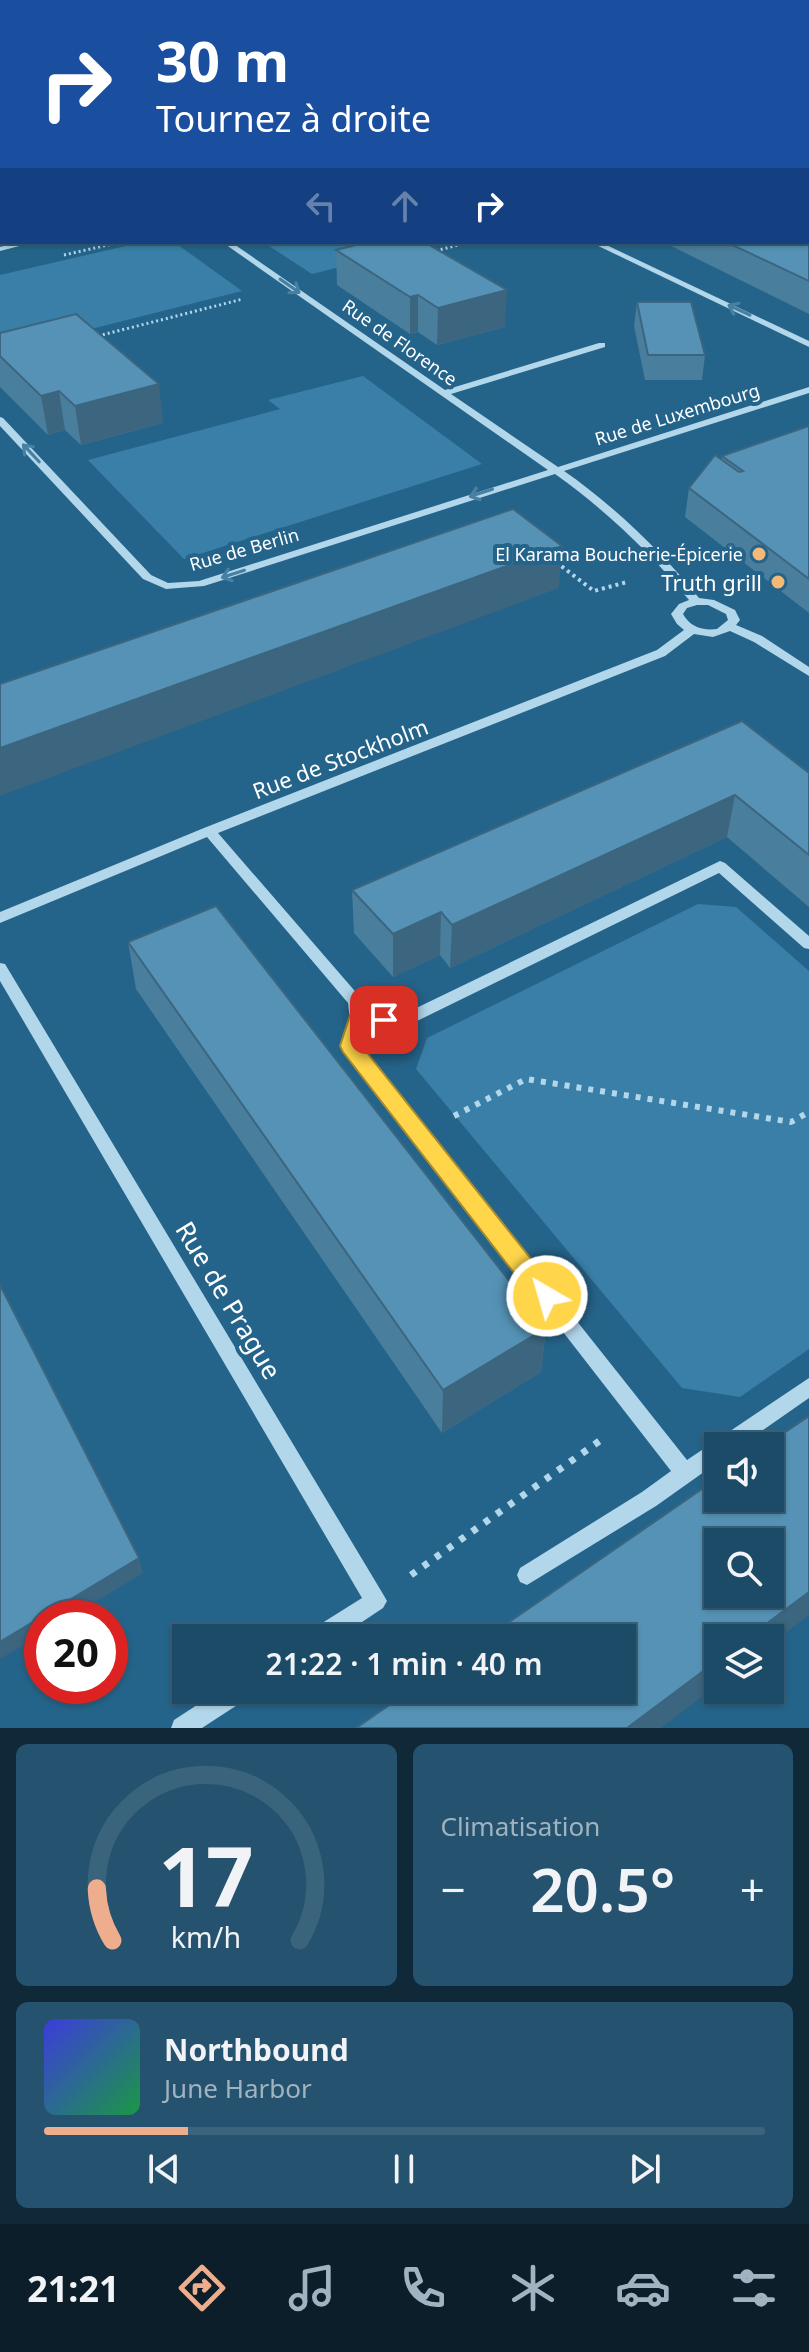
<!DOCTYPE html>
<html lang="fr">
<meta charset="utf-8">
<style>
body{margin:0;font-family:"Noto Sans",sans-serif;background:#25526e;color:#f1f3f6;height:100vh;display:flex;flex-direction:column;font-size:30px;white-space:nowrap}
*{box-sizing:border-box;margin:0}
p{font-size:26px;color:#a0b3c0}
.icon{flex:none;width:44px;height:44px;fill:none;stroke:currentColor;stroke-width:2;stroke-linecap:round;stroke-linejoin:round}
.map{position:relative;height:1728px;overflow:hidden}
.details{display:flex;flex-direction:column;gap:16px;padding:16px;background:#0f2939;flex:1}
.details>*{flex:none}
.hud{position:absolute;left:0px;top:0px;width:810px;height:244px;box-shadow:0 2px 6px #0004,0 0 0 2px #3a637c;background:#1a4fa0;color:#fff;overflow:hidden}
.buttons{position:absolute;left:704px;top:1432px;display:grid;gap:16px}
.buttons a{display:grid;place-items:center;width:80px;height:80px;border-radius:0px;background:#1c4b68;box-shadow:0 2px 6px #0004,0 0 0 2px #3a637c;font-size:40px}
.speed{position:absolute;left:24px;top:1600px;display:flex;gap:16px;font-size:40px;font-weight:700;text-align:center}
.speed>*{display:grid;place-content:center;width:104px;height:104px;border-radius:50%;background:#1c4b68;box-shadow:0 2px 6px #0004,0 0 0 2px #3a637c;line-height:1}
.speed .limit{border:12px solid #d22;background:#fff;color:#111}
.pin{position:absolute;display:grid;place-items:center;width:68px;height:68px;color:#fff;margin:-34px;border-radius:16px;box-shadow:0 4px 12px #0006}
.me{position:absolute;width:88px;margin:-44px;rotate:322deg;stroke-linejoin:round;filter:drop-shadow(0 0 6px #0008)}
.turn{display:flex;align-items:center;gap:28px;height:168px;padding:0 24px;font-size:36px}
.turn .icon{width:104px;height:104px;stroke-width:2.5}
.turn b{display:block;font-size:56px;line-height:68px}
.lanes{display:flex;align-items:center;height:76px;padding:0 24px;background:#0003;justify-content:center;gap:40px;direction:ltr}
.lanes .off{opacity:.35}
.big{font-size:60px;font-weight:600;line-height:1.1}
.details .card{flex:1;display:flex;flex-direction:column;justify-content:center;gap:12px;min-width:0;padding:0 28px;border-radius:12px;background:#25526e}
.details .dial{align-items:center;gap:0}
.dial svg{height:208px;overflow:visible;fill:none;stroke:#3a637c;stroke-width:7;stroke-linecap:round;text-anchor:middle}
.dial text{fill:#f1f3f6;stroke:none}
.song{display:flex;align-items:center;gap:24px}
.cover{width:96px;height:96px;border-radius:12px;background:linear-gradient(135deg,hsl(240 70% 55%),hsl(140 70% 35%))}
.played{height:8px;border-radius:4px;background:linear-gradient(90deg,#eead8d 20%,#3a637c 20%)}
.keys{display:flex;justify-content:space-around;direction:ltr}
.heat{display:flex;justify-content:space-between;align-items:center;font-size:44px;direction:ltr}
.details .tiles{flex:1;display:grid;gap:16px;grid-template-columns:1fr 1fr}
.card:last-child{grid-column:span 2}
.trip{position:absolute;left:172px;top:1624px;width:464px;height:80px;border-radius:0px;background:#1c4b68;box-shadow:0 2px 6px #0004,0 0 0 2px #3a637c;font-weight:600;line-height:80px;text-align:center}
.dock{display:flex;height:128px;justify-content:space-around;align-items:center;background:#0b1e2a;color:#a0b3c0}
.dock .icon{width:56px;height:56px}
.dock .selected{color:#eead8d}
.dock b{font-size:36px;color:#f1f3f6}
.map>svg:first-child{display:block}
.green{fill:#397fa7}
.lines{fill:none;stroke-linecap:round;stroke-linejoin:round}
.path-far3{stroke:#b2d6ea;stroke-width:3;stroke-dasharray:2 3;stroke-linecap:butt}
.path-far2{stroke:#b2d6ea;stroke-width:4;stroke-dasharray:3 4;stroke-linecap:butt}
.path-far1{stroke:#b2d6ea;stroke-width:6;stroke-dasharray:5 7;stroke-linecap:butt}
.path{stroke:#b2d6ea;stroke-width:7;stroke-dasharray:6 9;stroke-linecap:butt}
.minor{fill:#b2d6ea;fill-rule:evenodd}
.wall{fill:#497e9c}
.shaded-wall{fill:#3c667f}
.building{fill:#5592b5;stroke:#3c667f;stroke-width:2;fill-rule:evenodd}
.oneway{stroke:#4880a2}
.route{fill:#ffd54a;stroke:#a68a30;stroke-width:2}
.poi-dot{fill:#f4b977;stroke:#25648a;stroke-width:3}
.labels{text-anchor:middle;dominant-baseline:central;stroke-width:8;stroke-linejoin:round;paint-order:stroke}
.far-street-label{font-size:18px;fill:#fff;stroke:#25648a}
.far-poi-label{font-size:18px;fill:#fff;stroke:#25648a;text-anchor:end}
.poi-label{font-size:22px;fill:#fff;stroke:#25648a;text-anchor:end}
.street-label{font-size:22px;fill:#fff;stroke:#25648a}
.near-street-label{font-size:26px;fill:#fff;stroke:#25648a}
</style>
<div class="map">
<svg width="809" height="1728" viewBox="0 0 809 1728">
<rect width="100%" height="100%" fill="#25648a"/>
<!-- green -->
<g class="green">
<path d="M143 242H174L242 291 0 352V275Z"/>
<path d="M263 242H438L312 274Z"/>
<path d="M363 376 482 464 184 559 88 460 280 409 268 400Z"/>
<path d="M698 904 736 907 809 971V1349L740 1397 682 1388 416 1069 427 1038Z"/>
</g>
<g class="lines">
<!-- path-far3 -->
<g class="path-far3">
<path d="M431 252 470 242"/>
<path d="M64 255 121 242"/>
<path d="M98 336 243 299"/>
</g>
<!-- path-far2 -->
<path class="path-far2" d="M556 562 594 591 627 582"/>
<!-- path-far1 -->
<path class="path-far1" d="M454 1116 526 1079 791 1122 809 1112"/>
<!-- path -->
<path class="path" d="M411 1575 605 1437"/>
<!-- minor -->
<g class="minor">
<rect x="808" y="67" width="1" height="4"/>
<rect x="808" y="84" width="1" height="4"/>
<rect x="0" y="110" width="2" height="4"/>
<path d="M20 242H35L0 251V247Z"/>
<path d="M222 242H231L445 390 599 343H605V347L451 394 558 467 809 387V393L564 471C612 504 663 553 699 598L714 600 735 610 740 620 736 625 762 636 809 667V676L754 642 730 631 713 637 694 634 665 656 218 833 360 997 365 1015 408 1012 720 861 725 863 809 936V949L804 948 719 873 415 1022 364 1027 358 1045 687 1460 809 1378V1398L740 1446H718V1462L656 1506 527 1585 520 1582 517 1575 520 1568 642 1492 671 1471 344 1050 342 1046 350 1021 348 1003 207 837 0 923V912L204 828 657 650 684 630 677 624 671 614 679 604 689 600C653 555 602 507 555 474L204 586 166 589 143 579 0 426V417L3 418 151 575 168 583 199 581 548 470ZM697 605H708L726 614 728 620 717 629C703 631 690 627 683 614L687 608Z"/>
<path d="M590 242H600L809 341V347Z"/>
<path d="M0 963 5 964 383 1594 387 1601 383 1608 338 1638H308L311 1630 362 1598 0 981Z"/>
<path d="M220 1690H251L248 1698 202 1728H171L174 1720Z"/>
</g>
</g>
<!-- wall -->
<g class="wall">
<path d="M141 0H809L808 2H145Z"/>
<path d="M809 139V314L663 242H808Z"/>
<path d="M336 250 505 327 437 345 418 332 410 334 337 285Z"/>
<path d="M637 302 705 355 702 380H645L634 326Z"/>
<path d="M0 333 163 423 81 445 65 430 48 435 0 387Z"/>
<path d="M809 426V613L685 517 689 488 722 460V456Z"/>
<path d="M809 773V907L727 837 450 968 440 955 393 977 354 933 352 890Z"/>
<path d="M128 942 546 1328 541 1372 442 1433 136 989Z"/>
</g>
<!-- shaded-wall -->
<g class="shaded-wall">
<path d="M809 28V50H808V29Z"/>
<path d="M507 290 505 327 437 345 438 308Z"/>
<path d="M418 295V332L410 334V297Z"/>
<path d="M159 384 163 423 81 445 75 406Z"/>
<path d="M59 391 65 430 48 435 41 396Z"/>
<path d="M562 546 559 588 0 796V748Z"/>
<path d="M735 795 727 837 450 968 452 925Z"/>
<path d="M441 912 440 955 393 977V934Z"/>
<path d="M546 1328 541 1372 442 1433 443 1390Z"/>
<path d="M139 1558 143 1573 68 1618H42V1634L0 1659V1642Z"/>
<path d="M809 1592V1615L770 1645V1638H747Z"/>
<path d="M718 1660V1684L661 1728H627Z"/>
</g>
<!-- building -->
<g class="building">
<path d="M181 0H809V28L808 29V2H184Z"/>
<path d="M808 139H809V281L726 242H808Z"/>
<path d="M368 242H424L507 290 438 308 418 295 410 297 336 250Z"/>
<path d="M637 302H691L705 355H648Z"/>
<path d="M76 314 159 384 75 406 59 391 41 396 0 356V333Z"/>
<path d="M809 426V579L689 488 715 455 739 472 743 471 722 456Z"/>
<path d="M513 509 562 546 0 748V684Z"/>
<path d="M742 721 809 773V855L735 795 452 925 441 912 393 934 352 890Z"/>
<path d="M216 906 546 1328 443 1390 128 942Z"/>
<path d="M0 1285 139 1558 0 1642Z"/>
<path d="M809 1416V1592L747 1638H718V1660L627 1728H356L411 1690H622V1638H486L718 1478V1498H770V1446H765ZM718 1542H770V1594H718Z"/>
</g>
<!-- one-way arrows -->
<defs><path id="oneway-shaft" d="M-6 0H5M1.5-3L5.5 0L1.5 3" fill="none" stroke-width="1.6" stroke-linecap="round" stroke-linejoin="round" transform="scale(2)"/></defs>
<g class="oneway">
<use href="#oneway-shaft" transform="translate(290 286) rotate(35)"/>
<use href="#oneway-shaft" transform="translate(739 310) rotate(-155)"/>
<use href="#oneway-shaft" transform="translate(31 453) rotate(-133)"/>
<use href="#oneway-shaft" transform="translate(481 493) rotate(162)"/>
<use href="#oneway-shaft" transform="translate(233 574) rotate(162)"/>
</g>
<!-- route -->
<path class="route" d="M384 1012 391 1014 394 1020 391 1025 366 1028 361 1045 555 1289 559 1296 555 1304 547 1307 538 1304 343 1052 340 1046 350 1015Z"/>
<!-- markers -->
<g class="poi-dot">
<circle cx="759" cy="554" r="8"/>
<circle cx="778" cy="582" r="8"/>
</g>
<g class="labels">
<!-- far-street labels -->
<g class="far-street-label">
<text transform="translate(400 342) rotate(35)">Rue de Florence</text>
<text transform="translate(677 414) rotate(-17)">Rue de Luxembourg</text>
<text transform="translate(244 549) rotate(-16)">Rue de Berlin</text>
</g>
<!-- far-poi labels -->
<g class="far-poi-label">
<text x="743" y="554">El Karama Boucherie-Épicerie</text>
</g>
<!-- poi labels -->
<g class="poi-label">
<text x="762" y="582">Truth grill</text>
</g>
<!-- street labels -->
<g class="street-label">
<text transform="translate(340 758) rotate(-21)">Rue de Stockholm</text>
</g>
<!-- near-street labels -->
<g class="near-street-label">
<text transform="translate(229 1300) rotate(59)">Rue de Prague</text>
</g>
</g>
</svg>
<div class="buttons">
<a><svg class="icon" aria-label="sound" viewBox="0 0 24 24"><path d="M4 9h4l5-4v14l-5-4H4zM17 9q2 3 0 6"/></svg></a>
<a><svg class="icon" aria-label="search" viewBox="0 0 24 24"><circle cx="10" cy="10" r="6"/><path d="M15 15l6 6"/></svg></a>
<a><svg class="icon" aria-label="layers" viewBox="0 0 24 24"><path d="M12 4l9 5-9 5-9-5zM3 14l9 5 9-5"/></svg></a>
</div>
<div class="speed"><div class="limit">20</div></div>
<div class="pin" style="left:384px;top:1020px;background:#d93025"><svg class="icon" aria-label="arrive" viewBox="0 0 24 24"><path d="M6 21V4h12l-3 4 3 4H6"/></svg></div>
<svg class="me" style="left:547px;top:1296px" viewBox="-20 -20 40 40"><circle r="17" fill="#ffd54a" stroke="#fff" stroke-width="3"/><path d="M0-11L8 9 0 5-8 9z" fill="#fff"/></svg>
<div class="trip">21:22 · 1 min · 40 m</div>
<div class="hud">
<div class="turn"><svg class="icon" aria-label="right" viewBox="0 0 24 24"><path d="M7 20v-9h11M14 6l5 5-5 5"/></svg><div><b>30 m</b>Tournez à droite</div></div>
<div class="lanes"><svg class="icon off" aria-label="left" viewBox="0 0 24 24"><path d="M17 20v-9H6M10 6l-5 5 5 5"/></svg><svg class="icon off" aria-label="ahead" viewBox="0 0 24 24"><path d="M12 20V5M6 11l6-6 6 6"/></svg><svg class="icon" aria-label="right" viewBox="0 0 24 24"><path d="M7 20v-9h11M14 6l5 5-5 5"/></svg></div>
</div>
</div>
<section class="details">
<div class="tiles">
<div class="card dial"><svg viewBox="0 0 100 80">
<path d="M14 69A42 42 0 1 1 86 69"/>
<path d="M14 69A42 42 0 0 1 8 49" stroke="#eead8d"/>
<text x="50" y="56" font-size="32" font-weight="700">17</text>
<text x="50" y="72" font-size="11">km/h</text>
</svg></div>
<div class="card"><p>Climatisation</p>
<div class="heat"><a>−</a><b class="big">20.5°</b><a>+</a></div>
</div>
<div class="card">
<div class="song"><i class="cover"></i><div><b>Northbound</b><p>June Harbor</p></div></div>
<div class="played"></div>
<div class="keys"><svg class="icon" aria-label="previous" viewBox="0 0 24 24"><path d="M18 5L8 12l10 7zM5 5v14"/></svg><svg class="icon" aria-label="pause" viewBox="0 0 24 24"><path d="M8 5v14M16 5v14"/></svg><svg class="icon" aria-label="next" viewBox="0 0 24 24"><path d="M6 5l10 7-10 7zM19 5v14"/></svg></div>
</div>
</div>
</section>
<nav class="dock">
<b>21:21</b>
<svg class="icon selected" aria-label="directions" viewBox="0 0 24 24"><path d="M12 3l9 9-9 9-9-9zM9 14v-3h6M13 9l2 2-2 2"/></svg>
<svg class="icon" aria-label="music" viewBox="0 0 24 24"><path d="M9 18V5l10-2v13"/><circle cx="6" cy="18" r="3"/><circle cx="16" cy="16" r="3"/></svg>
<svg class="icon" aria-label="phone" viewBox="0 0 24 24"><path d="M5 4h4l2 5-3 2q2 4 5 5l2-3 5 2v4C11 20 4 13 5 4z"/></svg>
<svg class="icon" aria-label="climate" viewBox="0 0 24 24"><path d="M12 3v18M4 7l16 10M4 17L20 7"/></svg>
<svg class="icon" aria-label="car" viewBox="0 0 24 24"><path d="M5 17H2v-5l4-1 3-4h7l3 4 3 1v5h-3M9 17h6M6 11h13"/><circle cx="7" cy="17" r="2"/><circle cx="17" cy="17" r="2"/></svg>
<svg class="icon" aria-label="filters" viewBox="0 0 24 24"><path d="M4 7h16M4 17h16"/><circle cx="9" cy="7" r="2"/><circle cx="15" cy="17" r="2"/></svg>
</nav>
